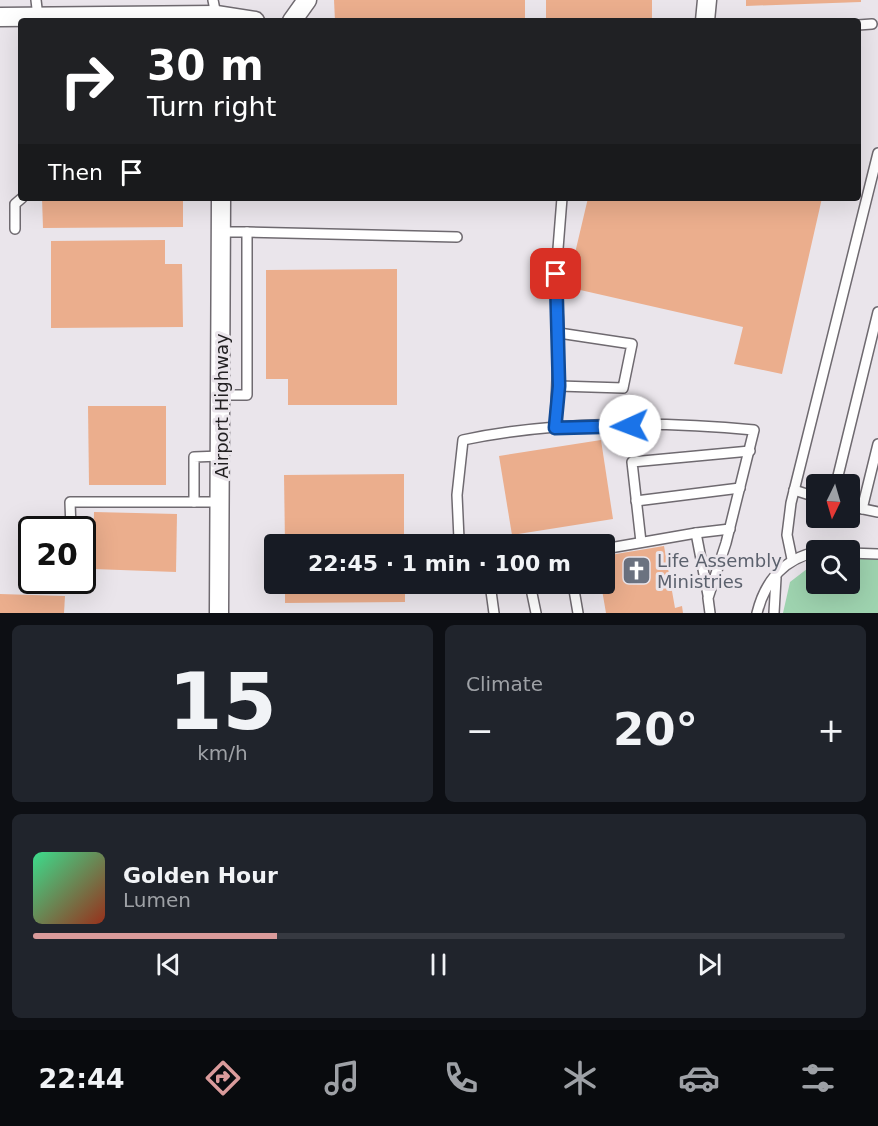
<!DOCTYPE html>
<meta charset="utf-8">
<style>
body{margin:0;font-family:"DejaVu Sans",sans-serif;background:#20242c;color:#f1f3f6;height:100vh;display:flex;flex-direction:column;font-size:22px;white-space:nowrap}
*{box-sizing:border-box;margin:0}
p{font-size:20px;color:#9ea1a6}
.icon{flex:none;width:33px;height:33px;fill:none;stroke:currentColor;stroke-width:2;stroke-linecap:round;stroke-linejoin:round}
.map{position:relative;height:613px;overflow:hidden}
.side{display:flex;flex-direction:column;gap:12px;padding:12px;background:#0d0f14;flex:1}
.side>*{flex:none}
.hud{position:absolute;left:18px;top:18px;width:843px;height:183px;border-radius:6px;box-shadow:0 6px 24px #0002;background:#202124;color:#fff;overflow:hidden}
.needle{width:39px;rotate:185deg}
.controls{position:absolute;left:806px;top:474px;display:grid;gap:12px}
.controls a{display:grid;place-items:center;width:54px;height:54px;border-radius:6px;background:#171b24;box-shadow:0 6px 24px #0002;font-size:30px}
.speed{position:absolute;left:18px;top:516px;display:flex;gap:12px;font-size:30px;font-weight:700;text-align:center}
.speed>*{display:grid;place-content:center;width:78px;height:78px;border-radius:50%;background:#171b24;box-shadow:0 6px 24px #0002;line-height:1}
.speed .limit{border:3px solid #111;border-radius:9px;background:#fff;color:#111}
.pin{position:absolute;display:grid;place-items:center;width:51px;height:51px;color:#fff;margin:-26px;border-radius:12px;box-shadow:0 3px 9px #0006}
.me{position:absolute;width:66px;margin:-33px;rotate:268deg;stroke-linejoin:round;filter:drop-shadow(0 0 4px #0008)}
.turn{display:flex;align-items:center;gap:21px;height:126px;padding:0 30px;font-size:27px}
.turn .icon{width:78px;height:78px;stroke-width:2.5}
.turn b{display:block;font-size:42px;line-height:51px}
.then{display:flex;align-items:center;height:57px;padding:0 30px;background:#0003;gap:12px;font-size:22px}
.big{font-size:45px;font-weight:700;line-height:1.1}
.side .widget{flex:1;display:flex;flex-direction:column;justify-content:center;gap:9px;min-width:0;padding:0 21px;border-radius:9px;background:#20242c}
.side .dial{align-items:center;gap:0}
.dial b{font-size:78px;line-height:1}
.song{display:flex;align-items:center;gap:18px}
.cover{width:72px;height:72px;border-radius:9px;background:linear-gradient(135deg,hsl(150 70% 55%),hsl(10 70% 35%))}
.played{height:6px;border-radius:3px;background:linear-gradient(90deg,#da9b9b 30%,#363941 30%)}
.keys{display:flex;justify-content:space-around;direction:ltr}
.heat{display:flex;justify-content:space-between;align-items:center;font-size:33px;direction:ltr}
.side .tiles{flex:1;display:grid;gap:12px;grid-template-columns:1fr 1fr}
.widget:last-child{grid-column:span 2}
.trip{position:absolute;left:264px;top:534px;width:351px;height:60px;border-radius:6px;background:#171b24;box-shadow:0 6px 24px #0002;font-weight:700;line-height:60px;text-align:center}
.dock{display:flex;height:96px;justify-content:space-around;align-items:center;background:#090b0e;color:#9ea1a6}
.dock .icon{width:42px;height:42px}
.dock .current{color:#da9b9b}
.dock b{font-size:27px;color:#f1f3f6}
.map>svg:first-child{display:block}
.green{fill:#9ed3af}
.building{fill:#ebae8d}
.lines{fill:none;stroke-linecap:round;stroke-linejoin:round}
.service-casing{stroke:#6f6a70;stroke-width:12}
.minor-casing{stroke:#6f6a70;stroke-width:21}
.service{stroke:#fff;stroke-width:9}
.minor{stroke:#fff;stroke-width:18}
.route-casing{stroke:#114b97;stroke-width:15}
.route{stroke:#1a73e8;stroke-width:10}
.labels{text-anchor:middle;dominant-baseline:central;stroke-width:6;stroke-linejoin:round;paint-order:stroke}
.street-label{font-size:18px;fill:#222022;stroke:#eae5eb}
.worship-label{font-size:18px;fill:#5b616d;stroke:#eae5eb;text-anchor:start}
</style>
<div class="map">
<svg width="878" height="613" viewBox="0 0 878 613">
<rect width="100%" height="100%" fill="#eae5eb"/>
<!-- green -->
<path class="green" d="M849 558 878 559V613H783L790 582 816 562V584H849Z"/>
<!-- building -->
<g class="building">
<path d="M334 0H525V21H335Z"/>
<rect x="546" y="0" width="106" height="21"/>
<path d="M746 0H861V2L746 6Z"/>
<path d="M42 198H183V227L43 228Z"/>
<path d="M588 198H822L782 374 734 364 743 327 567 287Z"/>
<path d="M165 240V264H182L183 327 51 328V241Z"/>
<path d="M397 269V405H288V379H266V270Z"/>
<path d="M88 406H166V485H89Z"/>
<path d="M601 440 613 519 512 535 499 456Z"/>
<path d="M404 474V544H285L284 475Z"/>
<path d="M94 512 177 514 176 572 93 569Z"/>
<path d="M664 546 675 608 682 606 683 613H606L601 584H604V556Z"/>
<path d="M285 584H405V602L285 603Z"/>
<path d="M0 594 65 596 64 613H0Z"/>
</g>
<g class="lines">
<defs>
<g id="service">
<path d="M36 0 38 17"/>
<path d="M213 0 216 15"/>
<path d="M858 25 872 24"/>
<path d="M15 229V204L22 198"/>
<path d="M247 232 457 237"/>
<path d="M559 386 623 388 632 344 559 333"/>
<path d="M221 395H247V232H221"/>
<path d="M555 428 559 333 556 274 562 198"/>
<path d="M836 484 878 312"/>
<path d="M794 490 816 497"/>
<path d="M636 501 740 488"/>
<path d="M194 502V457L221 456"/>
<path d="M849 506 878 512"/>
<path d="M862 509 878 444"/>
<path d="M71 529 70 502H221"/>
<path d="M641 542 632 462 750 451"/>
<path d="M462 544 459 539 457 495 463 440C551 421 665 421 754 430L726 543 708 598 710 613"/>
<path d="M604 549 696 533"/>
<path d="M849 553 878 554"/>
<path d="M792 559 787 535 791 503 878 153"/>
<path d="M490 584 494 613"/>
<path d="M530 584 536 613"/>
<path d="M573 584 578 613"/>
<path d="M708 595 696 533 730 529"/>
<path d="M757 613C765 581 784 559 816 552"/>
<path d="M774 613 776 578"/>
</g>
<g id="minor">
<path d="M0 17 216 15 255 21"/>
<path d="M292 21 307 0"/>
<path d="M705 21 707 0"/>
<path d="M219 613 221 198"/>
</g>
</defs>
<!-- service casing -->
<use href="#service" class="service-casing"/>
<!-- minor casing -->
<use href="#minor" class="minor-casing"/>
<!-- service -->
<use href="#service" class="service"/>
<!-- minor -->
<use href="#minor" class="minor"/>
</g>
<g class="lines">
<defs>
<path id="route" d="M556 274 559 386 555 428 630 426"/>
</defs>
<!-- route casing -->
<use href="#route" class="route-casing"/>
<!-- route -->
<use href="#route" class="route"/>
</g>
<!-- icons -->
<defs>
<symbol id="church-square" viewBox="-11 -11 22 22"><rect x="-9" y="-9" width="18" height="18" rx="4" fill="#6b7280" stroke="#eae5eb"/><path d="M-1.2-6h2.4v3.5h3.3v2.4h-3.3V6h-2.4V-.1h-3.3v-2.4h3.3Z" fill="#fff"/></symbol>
</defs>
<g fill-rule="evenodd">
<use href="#church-square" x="620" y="554" width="33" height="33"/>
</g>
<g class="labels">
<!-- street labels -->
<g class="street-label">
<text transform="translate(221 406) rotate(-90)">Airport Highway</text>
</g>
<!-- worship labels -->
<g class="worship-label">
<text x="657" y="560">Life Assembly<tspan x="657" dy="21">Ministries</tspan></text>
</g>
</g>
</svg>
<div class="controls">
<a><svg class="needle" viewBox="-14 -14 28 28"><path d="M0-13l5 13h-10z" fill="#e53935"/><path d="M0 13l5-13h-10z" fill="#9ea1a6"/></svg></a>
<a><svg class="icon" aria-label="search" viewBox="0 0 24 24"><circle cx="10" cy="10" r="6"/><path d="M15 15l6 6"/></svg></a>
</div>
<div class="speed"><div class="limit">20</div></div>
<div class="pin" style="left:556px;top:274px;background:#d93025"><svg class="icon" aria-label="arrive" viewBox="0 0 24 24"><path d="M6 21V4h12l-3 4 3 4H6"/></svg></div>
<svg class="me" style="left:630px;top:426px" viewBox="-20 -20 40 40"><circle r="19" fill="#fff"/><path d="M0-13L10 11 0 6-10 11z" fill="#1a73e8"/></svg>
<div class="trip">22:45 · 1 min · 100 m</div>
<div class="hud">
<div class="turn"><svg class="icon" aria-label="right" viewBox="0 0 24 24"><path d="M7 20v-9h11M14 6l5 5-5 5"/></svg><div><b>30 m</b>Turn right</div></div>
<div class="then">Then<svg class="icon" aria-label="arrive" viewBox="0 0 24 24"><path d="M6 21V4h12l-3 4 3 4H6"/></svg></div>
</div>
</div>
<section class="side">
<div class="tiles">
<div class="widget dial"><b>15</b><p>km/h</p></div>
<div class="widget"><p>Climate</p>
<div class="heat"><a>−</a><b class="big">20°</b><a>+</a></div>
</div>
<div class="widget">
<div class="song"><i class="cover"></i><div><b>Golden Hour</b><p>Lumen</p></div></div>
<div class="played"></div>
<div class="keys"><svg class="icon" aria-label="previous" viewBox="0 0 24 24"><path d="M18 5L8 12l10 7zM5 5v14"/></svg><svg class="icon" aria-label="pause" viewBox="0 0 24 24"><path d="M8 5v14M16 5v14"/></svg><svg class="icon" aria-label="next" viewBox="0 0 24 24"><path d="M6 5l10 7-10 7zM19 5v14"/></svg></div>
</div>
</div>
</section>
<nav class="dock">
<b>22:44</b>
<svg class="icon current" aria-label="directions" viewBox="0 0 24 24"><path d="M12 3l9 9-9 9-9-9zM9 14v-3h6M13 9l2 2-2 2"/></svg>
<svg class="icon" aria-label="music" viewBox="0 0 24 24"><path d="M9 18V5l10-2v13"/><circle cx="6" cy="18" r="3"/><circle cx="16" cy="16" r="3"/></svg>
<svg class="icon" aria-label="phone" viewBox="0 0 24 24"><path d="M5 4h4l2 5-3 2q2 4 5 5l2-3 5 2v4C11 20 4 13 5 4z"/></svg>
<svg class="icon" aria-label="climate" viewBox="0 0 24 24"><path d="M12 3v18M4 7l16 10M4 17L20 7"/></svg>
<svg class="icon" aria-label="car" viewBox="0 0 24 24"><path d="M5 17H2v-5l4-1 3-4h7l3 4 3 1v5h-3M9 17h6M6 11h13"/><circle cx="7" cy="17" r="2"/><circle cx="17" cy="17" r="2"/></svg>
<svg class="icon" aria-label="filters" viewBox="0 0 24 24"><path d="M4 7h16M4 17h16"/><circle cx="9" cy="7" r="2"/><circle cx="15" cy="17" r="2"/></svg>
</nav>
